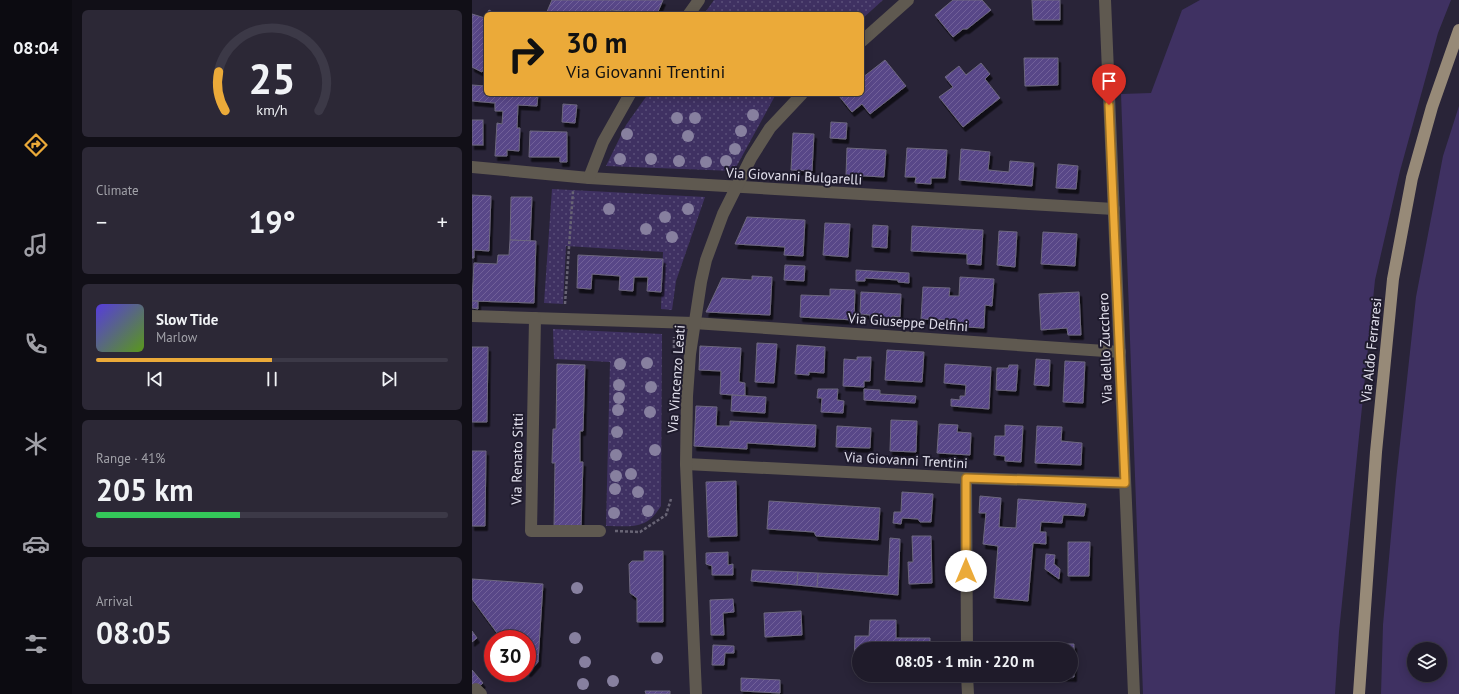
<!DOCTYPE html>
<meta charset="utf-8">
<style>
body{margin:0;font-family:"PT Sans",sans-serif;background:#2c2836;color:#f1f3f6;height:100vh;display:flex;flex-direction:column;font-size:15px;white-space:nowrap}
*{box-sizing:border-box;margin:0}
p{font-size:13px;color:#a1a1a8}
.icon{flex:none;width:22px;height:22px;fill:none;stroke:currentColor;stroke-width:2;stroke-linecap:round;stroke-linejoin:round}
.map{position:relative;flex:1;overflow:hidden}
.sheet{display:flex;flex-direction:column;gap:10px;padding:10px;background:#110f17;width:400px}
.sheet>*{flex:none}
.banner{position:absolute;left:12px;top:12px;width:380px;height:84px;border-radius:6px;box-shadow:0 2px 10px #0003,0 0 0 1px #3c3947;background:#ebaa39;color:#111;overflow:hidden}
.controls{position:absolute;left:935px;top:642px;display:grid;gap:8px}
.controls a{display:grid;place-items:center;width:40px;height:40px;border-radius:50%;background:#1f1b2a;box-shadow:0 2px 10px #0003,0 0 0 1px #3c3947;font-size:20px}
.speed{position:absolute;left:12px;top:630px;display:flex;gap:8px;font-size:20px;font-weight:700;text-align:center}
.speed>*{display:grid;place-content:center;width:52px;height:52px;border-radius:50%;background:#1f1b2a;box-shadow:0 2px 10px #0003,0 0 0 1px #3c3947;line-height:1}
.speed .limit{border:6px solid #d22;background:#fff;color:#111}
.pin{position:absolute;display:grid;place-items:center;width:34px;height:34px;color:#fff;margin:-41px -17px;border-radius:50% 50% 50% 0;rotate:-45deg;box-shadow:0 0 4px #0007}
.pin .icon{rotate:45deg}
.me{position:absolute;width:44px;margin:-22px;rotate:0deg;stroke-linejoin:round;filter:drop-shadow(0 0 3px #0008)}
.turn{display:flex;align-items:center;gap:14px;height:84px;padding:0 16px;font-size:18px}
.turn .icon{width:52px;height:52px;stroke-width:2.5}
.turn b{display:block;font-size:28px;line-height:34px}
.big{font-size:30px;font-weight:800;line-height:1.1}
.sheet .card{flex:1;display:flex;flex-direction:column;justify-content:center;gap:6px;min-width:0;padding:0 14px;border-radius:6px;background:#2c2836}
.sheet .dial{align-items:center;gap:0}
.dial svg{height:104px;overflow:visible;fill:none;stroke:#3c3947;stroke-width:7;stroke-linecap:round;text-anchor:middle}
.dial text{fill:#f1f3f6;stroke:none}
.song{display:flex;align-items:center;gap:12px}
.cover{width:48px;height:48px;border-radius:6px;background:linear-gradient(135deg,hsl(250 70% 55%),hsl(90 70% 35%))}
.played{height:4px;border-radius:2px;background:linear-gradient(90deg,#ebaa39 50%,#3c3947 50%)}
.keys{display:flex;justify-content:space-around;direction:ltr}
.heat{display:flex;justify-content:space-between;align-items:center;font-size:22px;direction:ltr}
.charge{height:6px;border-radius:3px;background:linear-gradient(90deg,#34c759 41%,#3c3947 0)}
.trip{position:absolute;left:380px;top:642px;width:226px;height:40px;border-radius:20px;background:#1f1b2a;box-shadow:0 2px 10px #0003,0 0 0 1px #3c3947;font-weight:800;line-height:40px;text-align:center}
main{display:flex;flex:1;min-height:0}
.tabs{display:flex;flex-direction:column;width:72px;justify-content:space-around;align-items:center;background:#0c0b11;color:#a1a1a8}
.tabs .icon{width:28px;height:28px}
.tabs .current{color:#ebaa39}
.tabs b{font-size:18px;color:#f1f3f6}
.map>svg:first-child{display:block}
.grass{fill:#3f3162;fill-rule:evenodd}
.park{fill:url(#park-dots)}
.building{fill:url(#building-hatch);stroke:#6d687f;filter:url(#shadow)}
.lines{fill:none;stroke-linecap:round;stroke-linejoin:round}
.path{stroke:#686475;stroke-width:2.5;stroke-dasharray:3 2;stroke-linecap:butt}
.minor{stroke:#5f5950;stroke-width:12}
.major{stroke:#978a78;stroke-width:12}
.tree{fill:#87809f}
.route-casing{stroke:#996e25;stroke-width:10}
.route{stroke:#ebaa39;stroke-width:7}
.labels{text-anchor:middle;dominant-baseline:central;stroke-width:4;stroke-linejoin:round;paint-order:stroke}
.street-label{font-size:14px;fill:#e2e0ed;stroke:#1f1b2d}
</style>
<main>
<nav class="tabs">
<b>08:04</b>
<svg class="icon current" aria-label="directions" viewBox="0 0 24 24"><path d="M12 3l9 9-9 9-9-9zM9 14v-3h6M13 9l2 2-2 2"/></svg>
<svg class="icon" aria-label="music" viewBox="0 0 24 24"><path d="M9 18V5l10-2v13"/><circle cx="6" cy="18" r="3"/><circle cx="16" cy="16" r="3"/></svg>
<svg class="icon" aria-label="phone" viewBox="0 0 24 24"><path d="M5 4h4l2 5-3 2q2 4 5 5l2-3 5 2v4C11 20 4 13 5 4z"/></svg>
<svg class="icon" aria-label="climate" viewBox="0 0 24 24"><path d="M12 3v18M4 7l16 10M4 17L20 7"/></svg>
<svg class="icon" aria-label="car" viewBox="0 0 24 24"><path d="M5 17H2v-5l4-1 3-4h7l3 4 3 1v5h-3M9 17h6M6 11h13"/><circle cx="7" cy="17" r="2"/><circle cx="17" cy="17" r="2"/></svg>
<svg class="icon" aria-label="filters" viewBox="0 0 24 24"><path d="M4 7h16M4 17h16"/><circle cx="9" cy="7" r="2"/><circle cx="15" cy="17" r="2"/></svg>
</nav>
<section class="sheet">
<div class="card dial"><svg viewBox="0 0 100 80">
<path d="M14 69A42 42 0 1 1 86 69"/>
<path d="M14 69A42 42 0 0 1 9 39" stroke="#ebaa39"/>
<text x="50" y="56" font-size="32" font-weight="700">25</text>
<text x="50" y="72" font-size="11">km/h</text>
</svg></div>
<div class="card"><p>Climate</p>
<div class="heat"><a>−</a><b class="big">19°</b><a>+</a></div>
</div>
<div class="card">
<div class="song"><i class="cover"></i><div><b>Slow Tide</b><p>Marlow</p></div></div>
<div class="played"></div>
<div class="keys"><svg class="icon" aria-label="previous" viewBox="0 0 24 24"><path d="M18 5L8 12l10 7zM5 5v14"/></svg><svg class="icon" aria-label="pause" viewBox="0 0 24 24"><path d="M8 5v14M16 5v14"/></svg><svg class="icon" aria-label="next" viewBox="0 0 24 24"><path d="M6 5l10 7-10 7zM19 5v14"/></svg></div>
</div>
<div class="card"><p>Range · 41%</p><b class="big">205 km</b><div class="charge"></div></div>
<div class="card"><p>Arrival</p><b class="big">08:05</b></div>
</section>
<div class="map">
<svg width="987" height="694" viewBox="0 0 987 694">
<defs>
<pattern id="park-dots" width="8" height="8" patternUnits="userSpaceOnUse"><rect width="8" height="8" fill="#3f3162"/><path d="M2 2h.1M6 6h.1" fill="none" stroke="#5a4f79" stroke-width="1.8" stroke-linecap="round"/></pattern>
<pattern id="building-hatch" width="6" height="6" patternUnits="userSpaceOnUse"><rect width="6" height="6" fill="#594688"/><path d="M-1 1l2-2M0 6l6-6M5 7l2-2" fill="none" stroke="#716099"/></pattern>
<filter id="shadow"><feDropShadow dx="2.5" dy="4.5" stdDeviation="0" flood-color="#0009"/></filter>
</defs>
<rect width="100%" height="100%" fill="#292438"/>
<!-- grass -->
<g class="grass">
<path d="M728 0H979L966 33 928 171 903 280 867 632 863 694H671L649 94 679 93 710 10Z"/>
<path d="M987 106V694H909L911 625 924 480 944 297 971 156ZM942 649H968V675H942Z"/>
</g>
<!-- park -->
<g class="park">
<path d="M242 0H411L390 19V14H232Z"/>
<path d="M176 94H304L262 171 134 166 154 125Z"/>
<path d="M80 189 233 197 204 281 200 310 189 309 191 252 94 246 91 304 72 303Z"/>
<path d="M81 329 190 334 189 506C174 530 161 526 134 526L138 362 82 359Z"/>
</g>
<!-- building -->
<g class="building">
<path d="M80 0H191L185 14H151L150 11 139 10 137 14H74Z"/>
<path d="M481 0H510L519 10 495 29H491L481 37 463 15Z"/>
<path d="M560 0H588V20H561Z"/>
<path d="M17 10 24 14H15Z"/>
<path d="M0 14 13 18 14 16V64L10 72 0 67Z"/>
<path d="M552 58H586V85L553 86Z"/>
<path d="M413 60 434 86 398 114 390 104 380 112 367 96 370 94H390V78Z"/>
<path d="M509 63 518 74 513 79 528 98 491 127 467 97 481 87 473 77 487 66 494 75Z"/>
<path d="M0 85 14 86V94H66L65 106 46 105 45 128H48L47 151 35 150V156H23L25 123 30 124 31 111H23V103L0 101Z"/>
<path d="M91 104 105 105 103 123 90 122Z"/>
<rect x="0" y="120" width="11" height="25"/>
<path d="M359 122 375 123 374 139 358 138Z"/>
<path d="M58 131 95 132V162H88V157H57Z"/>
<path d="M321 133 342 134 340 171 319 170Z"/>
<path d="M375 148 414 150 412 177 374 175Z"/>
<path d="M435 148 475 150 473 178H459V184L443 183 444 177H433Z"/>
<path d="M489 149 518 152 516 170 537 172 538 161 562 163 560 186 487 180Z"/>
<path d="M586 164 606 166 604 189 584 188Z"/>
<path d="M0 195 19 196 17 251 2 250V258H0Z"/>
<path d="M39 197H60L58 241 38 240Z"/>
<path d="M275 217 333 220 331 256 312 255 313 247 263 244Z"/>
<path d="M353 223 378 224 376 257 351 255Z"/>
<path d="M401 225 416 226 415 248 400 247Z"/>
<path d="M440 226 511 230 509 265 495 264V254L439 251Z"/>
<path d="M527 231 545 232 543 267 525 265Z"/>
<path d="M571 232 605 234 603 266 569 264Z"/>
<path d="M38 240 64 241 62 303 0 301 2 263 25 264 26 255H37Z"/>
<path d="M106 255 191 259 189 292 175 291 176 277H162L161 291 147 290 148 276 120 274 119 289 105 288Z"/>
<path d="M313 265 333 266 332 281 312 280Z"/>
<path d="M384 270 437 273V283L426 282V280L393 278V281H384Z"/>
<path d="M280 276 300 277 298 315 234 312 250 278 280 280Z"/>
<path d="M488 277 522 279 520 306 513 305 512 328 475 326 476 320 449 319 451 287 478 288 477 296H487Z"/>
<path d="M358 289 383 290 382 320 328 317 329 295 358 296Z"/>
<path d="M389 292 429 294 428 317 420 316V323L398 321V315L388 314Z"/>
<path d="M607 292 609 335H596L595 328 569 330 567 294Z"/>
<path d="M0 301H6V309L0 308Z"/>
<path d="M285 343 305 344 302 383 283 382Z"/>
<path d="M325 345 353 347 352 373 337 372V375L323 374Z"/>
<path d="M228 346 269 348 267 382 273 383V396L248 394 249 371 227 370Z"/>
<path d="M0 347H16L15 422H0Z"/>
<path d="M415 350 452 352 450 382 413 380Z"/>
<path d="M385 357H399L398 381H392V387L371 386 372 359 385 360Z"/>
<path d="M564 359 578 360 577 386 562 385Z"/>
<path d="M593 361 613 362 611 403 591 402Z"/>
<path d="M85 364 113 365 111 431H108V462H111L109 528H82L83 463H80L81 429H84Z"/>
<path d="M473 364 519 367 517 409 479 406V399L488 400V396H493L494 385 472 383Z"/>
<path d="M537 365H546L544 391 524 390 525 368H536Z"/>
<path d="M346 389H366L365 400 372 401 371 413 349 412 350 398H345Z"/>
<path d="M392 389 408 390V394L444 396 443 403 392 400Z"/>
<path d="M260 395 294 397 293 413 259 411Z"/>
<path d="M224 406 245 407 244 426H258V421L344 425 343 447 275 443V449L222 446Z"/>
<path d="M419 420 445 421 444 452 418 451Z"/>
<path d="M467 424 486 425 485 432 499 433 498 455 465 453Z"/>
<path d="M533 425 551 426 549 462 533 461V456L522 455 523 436H533Z"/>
<path d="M365 426 399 428 398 448 364 447Z"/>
<path d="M565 426 590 427 589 441 610 443 609 465 563 463Z"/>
<path d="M0 451H14L13 526H0Z"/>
<path d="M264 481 265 536 236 537 234 482Z"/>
<path d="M430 492 461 494 459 522H448L446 519 430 518 429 524 421 523 422 512H429Z"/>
<path d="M508 496 529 498 527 527 544 528 546 499 614 504 612 516 591 515 590 523 569 522 568 532H574V544L561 543 556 601 522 598 526 546 511 544 514 513H507Z"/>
<path d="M297 501 408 508 406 540 344 536 342 532 295 529Z"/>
<path d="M440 536H459L460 583 437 584 436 562H441Z"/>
<path d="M418 538 428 539 426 595 345 587 346 573 416 576Z"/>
<path d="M596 542H618L617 576H596Z"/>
<path d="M172 551H191V622H165V598L158 593 157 564 160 561H172Z"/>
<path d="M256 552V565L261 564V575H240V566L234 564V553Z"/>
<path d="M574 554 583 555 582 564 588 569 587 579 573 569Z"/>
<path d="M280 570 326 572 325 585 279 581Z"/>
<path d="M326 572 346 573 345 587 325 585Z"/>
<path d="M0 579 71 584 66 662 57 672H55V639H26L28 637 0 599Z"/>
<path d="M261 599 262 612 251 613 252 635H239L238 600Z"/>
<path d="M329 611 330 635 293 637 292 613Z"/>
<path d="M398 620H424V638H458V649H387V664H382L383 636H397Z"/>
<path d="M0 631 5 638 0 642Z"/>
<path d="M589 644H602V677L578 676V675H599V649H589Z"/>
<path d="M241 645 262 646V653H253L252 665H240Z"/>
<path d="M0 670 11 683 0 693Z"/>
<rect x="410" y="675" width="27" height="2"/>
<path d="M269 678 308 680V693L269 691Z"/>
<path d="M173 691H198V694H174Z"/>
</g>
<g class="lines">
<!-- path -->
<g class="path">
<path d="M93 304 101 191"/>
<path d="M202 348V337"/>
<path d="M143 531 168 532 194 515 199 499"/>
</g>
<!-- minor -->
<g class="minor">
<path d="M633 0 662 694"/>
<path d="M217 14 227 0"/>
<path d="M390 41 436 0"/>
<path d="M0 167 117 178 642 209"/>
<path d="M117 178 131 142 158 94"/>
<path d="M0 316 222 323 648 352"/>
<path d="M63 318 59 531H128"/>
<path d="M214 464 494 478 653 483"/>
<path d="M494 478 495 649"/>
<path d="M495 675 496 694"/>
<path d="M4 689 9 694"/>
<path d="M224 694 214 464 215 396 218 354 229 282 234 260 251 214 279 158 298 128 330 94"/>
</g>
<!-- major -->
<path class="major" d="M887 694 904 452 921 279 940 178 960 107 987 30"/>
</g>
<!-- trees -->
<g class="tree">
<circle cx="281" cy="115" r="6"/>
<circle cx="205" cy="118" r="6"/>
<circle cx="223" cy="118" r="6"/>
<circle cx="269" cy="131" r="6"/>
<circle cx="155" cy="134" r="6"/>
<circle cx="216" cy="136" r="6"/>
<circle cx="263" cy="149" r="6"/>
<circle cx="148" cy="159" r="6"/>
<circle cx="179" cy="159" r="6"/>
<circle cx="207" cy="161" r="6"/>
<circle cx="254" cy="161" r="6"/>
<circle cx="234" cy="162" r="6"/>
<circle cx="137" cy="209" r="6"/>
<circle cx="216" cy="209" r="6"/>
<circle cx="193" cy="217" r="6"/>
<circle cx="174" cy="229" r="6"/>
<circle cx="200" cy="237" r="6"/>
<circle cx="175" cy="363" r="6"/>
<circle cx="148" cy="364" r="6"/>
<circle cx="147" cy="385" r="6"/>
<circle cx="179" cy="387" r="6"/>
<circle cx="147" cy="398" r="6"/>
<circle cx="146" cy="410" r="6"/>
<circle cx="178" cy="412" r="6"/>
<circle cx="145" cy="432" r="6"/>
<circle cx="183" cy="450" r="6"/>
<circle cx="144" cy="455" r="6"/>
<circle cx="159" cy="474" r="6"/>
<circle cx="144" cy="476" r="6"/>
<circle cx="143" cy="489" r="6"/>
<circle cx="166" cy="492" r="6"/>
<circle cx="176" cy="511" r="6"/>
<circle cx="142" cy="513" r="6"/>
<circle cx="105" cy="588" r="6"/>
<circle cx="103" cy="638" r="6"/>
<circle cx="185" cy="658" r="6"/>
<circle cx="113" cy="662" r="6"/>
<circle cx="141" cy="681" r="6"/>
<circle cx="111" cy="684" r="6"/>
</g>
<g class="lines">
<defs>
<path id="route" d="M494 571V478L653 483 637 105"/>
</defs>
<!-- route casing -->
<use href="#route" class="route-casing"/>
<!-- route -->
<use href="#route" class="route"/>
</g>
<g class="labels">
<!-- street labels -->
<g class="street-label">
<text transform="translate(322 176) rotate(3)">Via Giovanni Bulgarelli</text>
<text transform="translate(436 322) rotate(4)">Via Giuseppe Delfini</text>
<text transform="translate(633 348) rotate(-92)">Via dello Zucchero</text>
<text transform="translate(899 350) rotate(-84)">Via Aldo Ferraresi</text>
<text transform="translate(204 379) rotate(-86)">Via Vincenzo Leati</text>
<text transform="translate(45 459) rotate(-89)">Via Renato Sitti</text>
<text transform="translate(434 460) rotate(3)">Via Giovanni Trentini</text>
</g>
</g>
</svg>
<div class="controls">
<a><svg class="icon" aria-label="layers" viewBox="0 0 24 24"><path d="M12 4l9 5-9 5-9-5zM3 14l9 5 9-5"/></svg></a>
</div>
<div class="speed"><div class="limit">30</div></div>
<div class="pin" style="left:637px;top:105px;background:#d93025"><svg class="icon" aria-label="arrive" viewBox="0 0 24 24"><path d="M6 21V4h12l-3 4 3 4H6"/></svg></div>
<svg class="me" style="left:494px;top:571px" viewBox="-20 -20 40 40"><circle r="19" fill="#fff"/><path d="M0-13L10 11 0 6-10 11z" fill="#ebaa39"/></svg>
<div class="trip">08:05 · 1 min · 220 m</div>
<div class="banner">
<div class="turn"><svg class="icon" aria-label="right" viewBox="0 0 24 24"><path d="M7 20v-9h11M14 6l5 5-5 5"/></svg><div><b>30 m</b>Via Giovanni Trentini</div></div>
</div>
</div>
</main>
